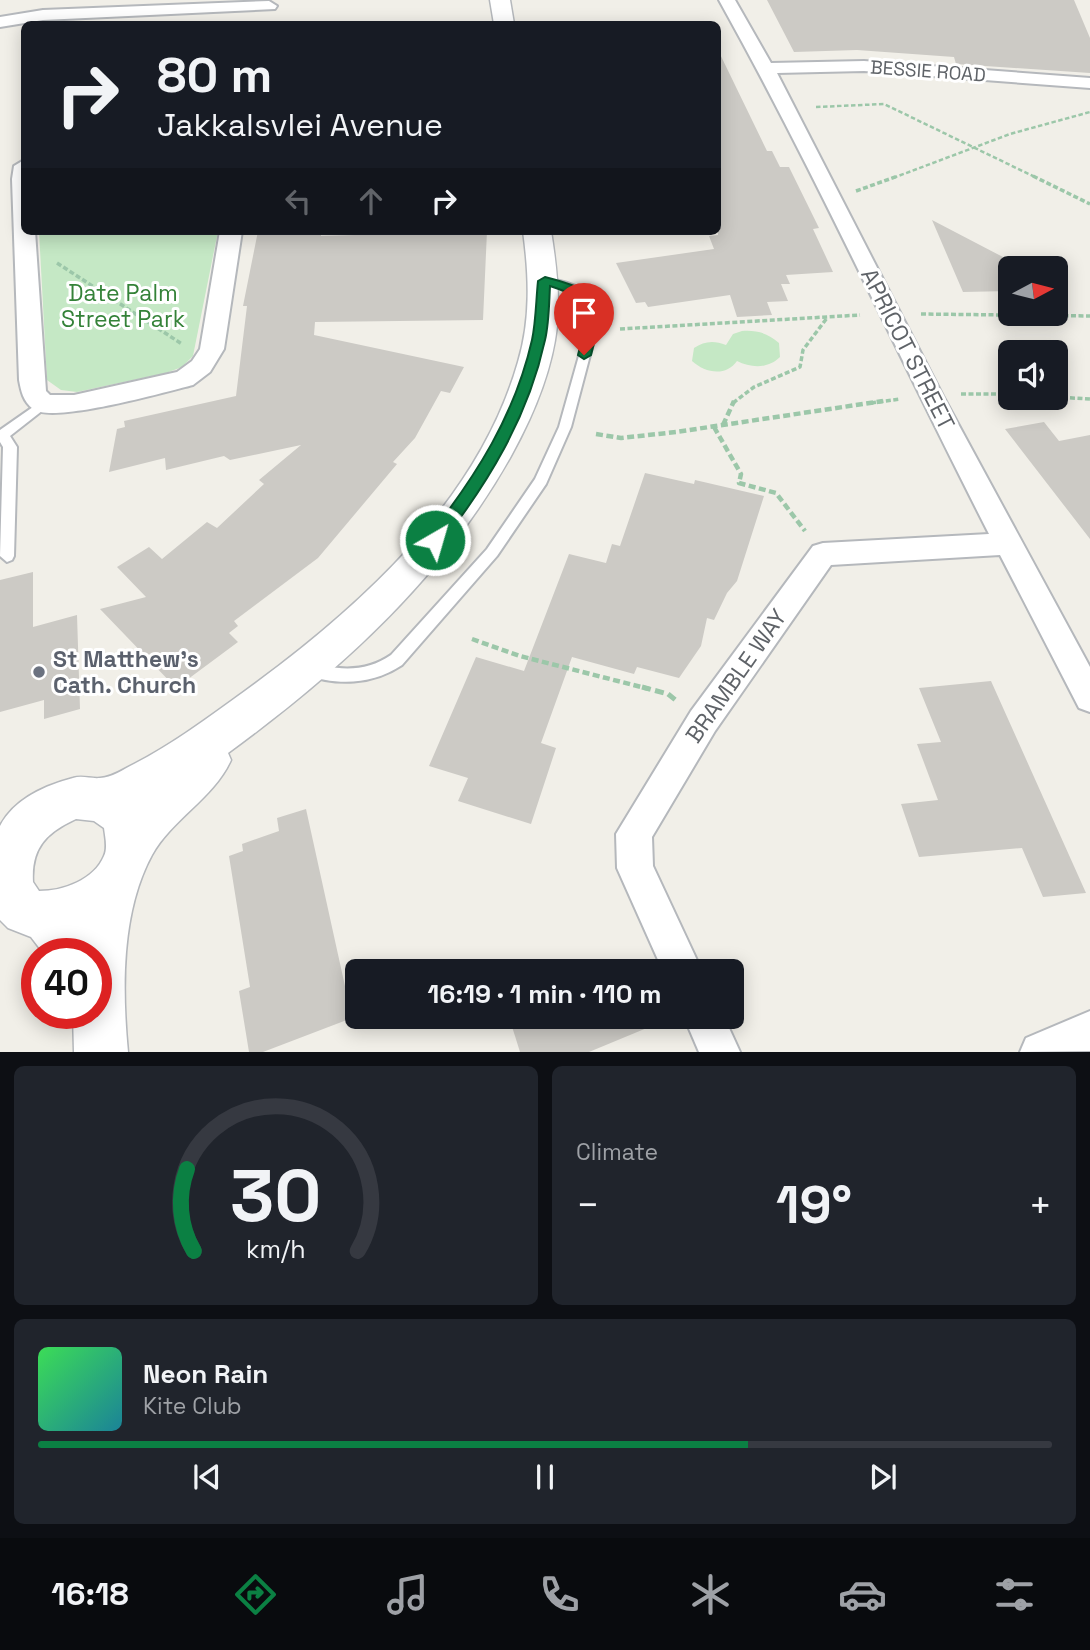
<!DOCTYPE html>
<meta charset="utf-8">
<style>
body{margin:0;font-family:"Space Grotesk",sans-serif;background:#20242c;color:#f1f3f6;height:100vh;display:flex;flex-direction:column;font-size:26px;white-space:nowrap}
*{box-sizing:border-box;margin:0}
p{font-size:23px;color:#9ea1a6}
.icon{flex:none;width:38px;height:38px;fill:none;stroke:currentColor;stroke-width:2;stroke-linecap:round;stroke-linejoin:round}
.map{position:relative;height:1052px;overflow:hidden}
.sheet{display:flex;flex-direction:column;gap:14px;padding:14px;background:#0d0f14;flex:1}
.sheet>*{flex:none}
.top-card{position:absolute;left:21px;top:21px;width:700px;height:214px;border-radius:10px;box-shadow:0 4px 18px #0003;background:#171b24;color:#f1f3f6;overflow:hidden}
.needle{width:46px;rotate:83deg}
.tools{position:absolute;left:998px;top:256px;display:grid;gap:14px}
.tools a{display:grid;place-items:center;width:70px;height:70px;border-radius:10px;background:#171b24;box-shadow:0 4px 18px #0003;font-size:35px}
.speed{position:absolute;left:21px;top:938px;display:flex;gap:14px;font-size:35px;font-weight:700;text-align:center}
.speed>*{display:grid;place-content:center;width:91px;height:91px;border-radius:50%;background:#171b24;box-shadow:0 4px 18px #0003;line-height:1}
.speed .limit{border:10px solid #d22;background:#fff;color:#111}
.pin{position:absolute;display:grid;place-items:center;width:60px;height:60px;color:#fff;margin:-72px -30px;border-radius:50% 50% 50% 0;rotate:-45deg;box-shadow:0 0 7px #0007}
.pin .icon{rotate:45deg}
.me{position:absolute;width:77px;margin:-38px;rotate:38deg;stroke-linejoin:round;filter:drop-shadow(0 0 5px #0008)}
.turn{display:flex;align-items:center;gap:24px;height:147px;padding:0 21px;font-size:32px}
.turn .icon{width:91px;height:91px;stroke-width:2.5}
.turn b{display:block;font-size:49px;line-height:60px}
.lanes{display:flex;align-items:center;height:66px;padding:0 21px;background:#0003;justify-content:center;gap:35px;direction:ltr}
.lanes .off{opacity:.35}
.big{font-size:52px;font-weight:800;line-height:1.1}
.sheet .card{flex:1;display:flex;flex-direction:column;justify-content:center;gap:10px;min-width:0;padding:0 24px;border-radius:10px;background:#20242c}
.sheet .dial{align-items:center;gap:0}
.dial svg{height:182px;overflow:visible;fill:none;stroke:#363941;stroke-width:7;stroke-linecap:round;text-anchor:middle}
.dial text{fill:#f1f3f6;stroke:none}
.song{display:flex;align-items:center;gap:21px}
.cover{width:84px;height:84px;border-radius:10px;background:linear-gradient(135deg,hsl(130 70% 55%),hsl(190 70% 35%))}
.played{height:7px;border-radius:4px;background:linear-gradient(90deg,#0b8043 70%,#363941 70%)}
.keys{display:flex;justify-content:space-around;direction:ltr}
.heat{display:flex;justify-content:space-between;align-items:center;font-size:38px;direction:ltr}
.sheet .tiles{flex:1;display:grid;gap:14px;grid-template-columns:1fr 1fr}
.card:last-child{grid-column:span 2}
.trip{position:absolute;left:345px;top:959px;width:399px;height:70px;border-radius:10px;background:#171b24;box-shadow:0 4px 18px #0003;font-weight:800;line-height:70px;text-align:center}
.tab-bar{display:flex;height:112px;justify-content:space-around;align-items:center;background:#090b0e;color:#9ea1a6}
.tab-bar .icon{width:49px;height:49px}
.tab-bar .active{color:#0b8043}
.tab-bar b{font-size:32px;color:#f1f3f6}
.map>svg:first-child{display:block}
.green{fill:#c5e8c5}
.building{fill:#cccac5}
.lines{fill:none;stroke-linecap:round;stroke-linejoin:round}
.service-casing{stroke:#b5b8bc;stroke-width:4}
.minor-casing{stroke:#b5b8bc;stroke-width:4}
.tertiary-casing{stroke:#b5b8bc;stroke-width:3}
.path-far3{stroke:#9cc7a9;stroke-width:2.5;stroke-dasharray:4.5 2.5;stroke-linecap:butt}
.path-far2{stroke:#9cc7a9;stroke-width:3.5;stroke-dasharray:5 2.5;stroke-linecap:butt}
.path-far1{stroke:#9cc7a9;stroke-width:4.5;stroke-dasharray:7 3.5;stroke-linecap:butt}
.path{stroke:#9cc7a9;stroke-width:5;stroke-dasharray:9 4.5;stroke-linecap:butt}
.service{fill:#fff;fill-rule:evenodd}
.minor{fill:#fff;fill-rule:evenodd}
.tertiary{fill:#fff;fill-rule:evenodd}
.route{fill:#0b8043;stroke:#07532c;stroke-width:2}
.worship-dot{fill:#6b7280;stroke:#fff;stroke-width:2.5}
.labels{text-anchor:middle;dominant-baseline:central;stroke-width:6;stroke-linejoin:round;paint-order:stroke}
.far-street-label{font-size:19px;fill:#5f6368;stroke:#fff}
.park-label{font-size:23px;fill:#348238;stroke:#fff}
.street-label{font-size:23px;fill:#5f6368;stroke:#fff}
.worship-label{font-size:23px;font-weight:bold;fill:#5b616d;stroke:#fff;text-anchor:start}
</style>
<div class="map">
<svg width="1090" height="1052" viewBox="0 0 1090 1052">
<rect width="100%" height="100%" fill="#f1efe8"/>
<!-- green -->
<g class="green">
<path d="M39 231H218L193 356 182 367 166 373 77 392 61 390 47 380Z"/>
<path d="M742 331C757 330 768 333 779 343L780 357C768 369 751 368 737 361 726 377 705 373 692 361L694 348C704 341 714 340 726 345L733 334Z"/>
</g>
<!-- building -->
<g class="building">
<path d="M767 0H1074L1090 38V73L956 64 954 57 857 50 794 52Z"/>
<path d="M718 50 767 151H772L780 167H789L819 228 813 229 833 272 786 275 790 284H781L788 301 767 302 772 315 737 317 730 295 648 307 645 302 636 303 616 263 714 249 709 236 718 235Z"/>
<path d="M932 220 1024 268H1010V291L963 292Z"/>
<path d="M258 231H321V236L487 231 483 320 315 322 314 335 464 367 450 393 441 391 415 438 393 462 397 464 318 558 234 621 238 626 229 633 238 642 176 688 100 609 146 597 117 567 149 547 162 559 207 522 217 528 264 484 259 480 301 445 230 460 224 456 166 470 165 458 109 472 117 429 125 427 124 421 236 396 247 306H243Z"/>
<path d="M1044 422 1059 441 1090 435V539L1005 429Z"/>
<path d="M645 473 694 484 695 480 764 496 737 581 727 593 714 620 707 618 701 646 679 678 637 667 634 674 572 657 541 743 556 748 531 824 458 801 468 778 429 766 476 657 524 671 569 554 606 563 612 544 620 546Z"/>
<path d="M33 572V627L77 615 80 709 44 719V700L0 712V580Z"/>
<path d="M991 681 1086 893 1043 897 1022 848 919 857 901 804 938 800 917 744 941 742 919 688Z"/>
<path d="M306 809 352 1018 263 1052H249L239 991 250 987 229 856 243 851 242 844 279 831 277 818Z"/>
<path d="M606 959 614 971 574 970Z"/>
<path d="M509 1017H671V1018L589 1052H520Z"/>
</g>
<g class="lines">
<defs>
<g id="service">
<path d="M545 278C571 282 599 290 599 321L571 427 546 484 497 556 402 665C372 685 337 686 303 674L301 669 303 664C311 661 317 665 325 666 349 671 371 669 391 655L487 549 535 479 559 427 584 338 587 313 583 301 570 291 541 283V279Z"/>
<path d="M43 400 47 401 49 404 47 407 10 436 17 447 14 556 12 560 7 562 0 556 3 447 0 442V430Z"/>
</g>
<g id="minor">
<path d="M719 0H735L771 63 864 61 1090 78V88L864 71 777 73 943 396 1090 667V712L1079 708 1000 555 831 565 715 731 652 837 653 866 702 971H663L617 868 616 834 691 711 813 546 823 543 989 534C898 356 816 174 719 0Z"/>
<path d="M269 1 277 6 275 9 43 20 0 27V17L43 10Z"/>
<path d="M24 160V231H35L46 391 50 395H74L177 372 192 361 200 349 220 231H242L224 349 210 372 193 385C166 392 52 424 33 409 23 401 21 391 19 380L12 179 14 166Z"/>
<path d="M1090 1011V1051L1020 1052 1026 1038Z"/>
<path d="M684 1017H724L740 1052H699Z"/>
</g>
<g id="tertiary">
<path d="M490 0H510L514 24H494Z"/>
<path d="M523 231H551C556 262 560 294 557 326 552 372 533 416 511 456 443 578 340 671 228 753L231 760C214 798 172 819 152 855 121 912 122 989 128 1052H74L73 1013H96V954H44L31 937 8 928 0 920V826C14 799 46 785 73 778 82 775 91 779 100 778 111 778 124 769 134 764 173 744 209 717 245 691 358 609 478 502 518 362 531 319 529 275 523 231ZM76 819 94 821 104 828C105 836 108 848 104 856 94 880 63 891 39 891L33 882C31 848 46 833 76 819Z"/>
</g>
</defs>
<!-- service casing -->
<use href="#service" class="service-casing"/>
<!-- minor casing -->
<use href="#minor" class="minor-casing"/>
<!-- tertiary casing -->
<use href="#tertiary" class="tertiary-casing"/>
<!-- path-far3 -->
<g class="path-far3">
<path d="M816 107 884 104 1037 178"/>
<path d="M893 178 1010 134 1090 112"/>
</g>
<!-- path-far2 -->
<g class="path-far2">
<path d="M1033 176 1090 204"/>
<path d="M856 191 898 176"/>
<path d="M57 263 182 344"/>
<path d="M921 314 1090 316"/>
<path d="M620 329 860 315"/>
<path d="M961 394H1010"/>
<path d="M1055 397 1090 399"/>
<path d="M733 403 754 387 800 367 803 350 827 318"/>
<path d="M871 403 900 399"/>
</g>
<!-- path-far1 -->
<g class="path-far1">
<path d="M723 425 734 401"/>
<path d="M714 427 741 474 739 483 776 493 805 531"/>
<path d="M596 434 621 438 676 432 883 401"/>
<path d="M472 639 520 656 649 689"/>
</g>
<!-- path -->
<path class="path" d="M642 687 668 694 678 702"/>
<!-- service -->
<use href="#service" class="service"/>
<!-- minor -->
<use href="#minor" class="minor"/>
<!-- tertiary -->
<use href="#tertiary" class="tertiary"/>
</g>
<!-- route -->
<path class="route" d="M545 277C599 291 606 299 591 355L584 359 578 355C589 313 596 301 550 286 549 304 549 323 545 340 528 418 488 483 440 545H429L426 540 429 536C476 476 515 415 532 340 536 321 536 300 538 281Z"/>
<!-- markers -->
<circle class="worship-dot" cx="39" cy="672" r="7"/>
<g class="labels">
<!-- far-street labels -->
<g class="far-street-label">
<text transform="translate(928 71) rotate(4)">BESSIE ROAD</text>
</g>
<!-- park labels -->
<g class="park-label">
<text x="123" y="293">Date Palm<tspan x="123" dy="26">Street Park</tspan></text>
</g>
<!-- street labels -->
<g class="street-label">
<text transform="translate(908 349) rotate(63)">APRICOT STREET</text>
<text transform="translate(736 676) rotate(-55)">BRAMBLE WAY</text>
</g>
<!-- worship labels -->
<g class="worship-label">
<text x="53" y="659">St Matthew's<tspan x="53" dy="26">Cath. Church</tspan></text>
</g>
</g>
</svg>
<div class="tools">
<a><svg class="needle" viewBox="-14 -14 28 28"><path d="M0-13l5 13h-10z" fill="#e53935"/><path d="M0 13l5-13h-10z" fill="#9ea1a6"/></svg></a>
<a><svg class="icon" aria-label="sound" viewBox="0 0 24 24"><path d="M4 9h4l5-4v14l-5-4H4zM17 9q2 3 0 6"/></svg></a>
</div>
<div class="speed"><div class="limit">40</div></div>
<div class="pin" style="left:584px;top:355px;background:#d93025"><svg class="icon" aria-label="arrive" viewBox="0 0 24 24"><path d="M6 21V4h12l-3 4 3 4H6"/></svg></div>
<svg class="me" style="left:435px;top:540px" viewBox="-20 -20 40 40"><circle r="17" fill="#0b8043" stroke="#fff" stroke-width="3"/><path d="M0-11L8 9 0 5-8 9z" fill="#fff"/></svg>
<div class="trip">16:19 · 1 min · 110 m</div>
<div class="top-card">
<div class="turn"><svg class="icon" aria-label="right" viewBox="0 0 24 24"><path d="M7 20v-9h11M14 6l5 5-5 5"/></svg><div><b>80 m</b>Jakkalsvlei Avenue</div></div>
<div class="lanes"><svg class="icon off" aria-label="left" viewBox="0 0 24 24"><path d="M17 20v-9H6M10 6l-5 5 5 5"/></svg><svg class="icon off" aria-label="ahead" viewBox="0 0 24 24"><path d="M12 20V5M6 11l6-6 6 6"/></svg><svg class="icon" aria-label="right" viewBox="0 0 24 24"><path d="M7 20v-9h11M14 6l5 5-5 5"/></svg></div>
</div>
</div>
<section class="sheet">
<div class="tiles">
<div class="card dial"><svg viewBox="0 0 100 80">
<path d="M14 69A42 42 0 1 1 86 69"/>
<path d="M14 69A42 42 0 0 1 11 33" stroke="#0b8043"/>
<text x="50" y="56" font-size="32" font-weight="700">30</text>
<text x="50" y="72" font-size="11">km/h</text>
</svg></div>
<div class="card"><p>Climate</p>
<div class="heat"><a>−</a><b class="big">19°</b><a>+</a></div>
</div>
<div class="card">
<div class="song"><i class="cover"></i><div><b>Neon Rain</b><p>Kite Club</p></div></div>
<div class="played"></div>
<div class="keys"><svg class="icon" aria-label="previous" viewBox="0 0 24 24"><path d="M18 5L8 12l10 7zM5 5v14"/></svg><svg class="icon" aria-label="pause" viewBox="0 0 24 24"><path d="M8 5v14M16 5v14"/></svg><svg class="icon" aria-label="next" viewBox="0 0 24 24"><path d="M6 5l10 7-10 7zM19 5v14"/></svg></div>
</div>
</div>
</section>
<nav class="tab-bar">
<b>16:18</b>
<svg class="icon active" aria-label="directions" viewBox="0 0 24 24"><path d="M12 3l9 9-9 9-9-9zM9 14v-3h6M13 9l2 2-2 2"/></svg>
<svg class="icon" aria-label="music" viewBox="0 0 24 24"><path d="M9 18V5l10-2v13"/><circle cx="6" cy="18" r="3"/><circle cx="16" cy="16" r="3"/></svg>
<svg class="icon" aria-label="phone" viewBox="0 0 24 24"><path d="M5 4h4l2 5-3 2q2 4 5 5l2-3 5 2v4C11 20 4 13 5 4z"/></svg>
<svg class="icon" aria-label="climate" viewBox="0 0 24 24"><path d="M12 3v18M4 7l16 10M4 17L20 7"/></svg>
<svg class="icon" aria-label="car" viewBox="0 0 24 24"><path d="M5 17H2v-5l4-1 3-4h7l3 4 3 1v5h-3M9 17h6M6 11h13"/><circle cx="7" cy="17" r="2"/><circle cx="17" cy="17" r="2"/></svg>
<svg class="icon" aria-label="filters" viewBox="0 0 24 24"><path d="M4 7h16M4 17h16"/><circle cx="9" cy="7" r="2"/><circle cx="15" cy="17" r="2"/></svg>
</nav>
